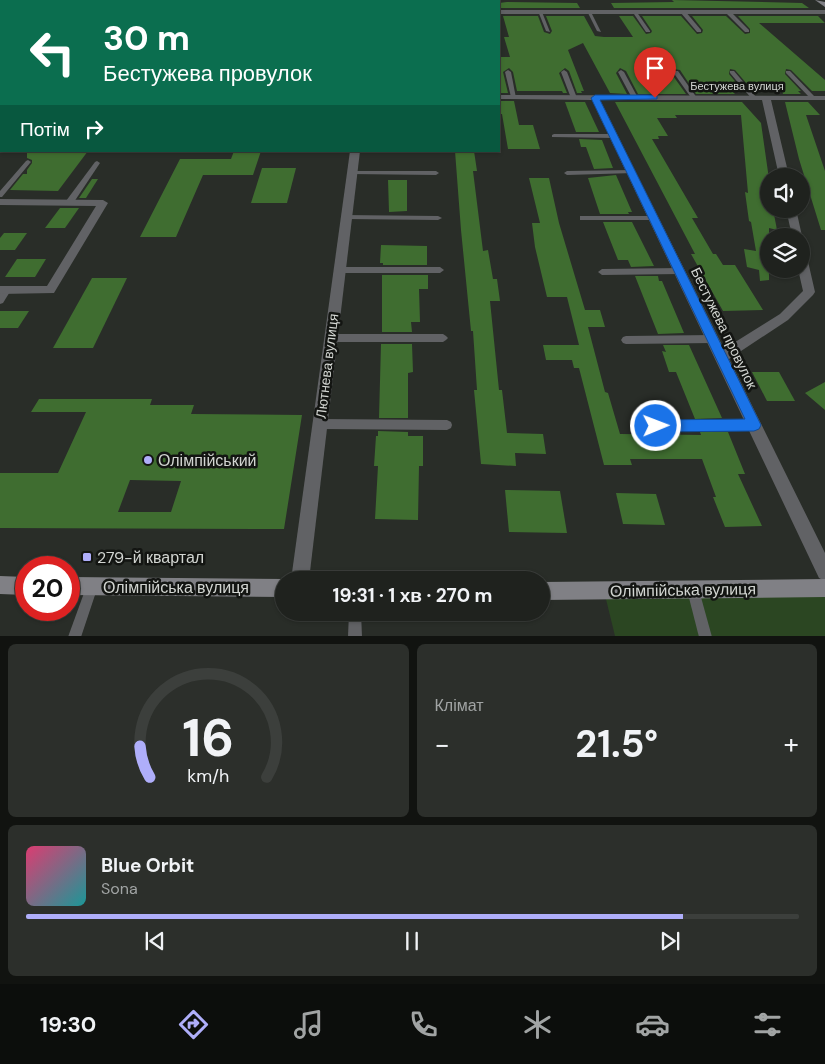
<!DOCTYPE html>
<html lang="uk">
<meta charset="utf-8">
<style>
body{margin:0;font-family:"DM Sans",sans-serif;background:#2c2f2b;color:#f1f3f6;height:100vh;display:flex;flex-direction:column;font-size:19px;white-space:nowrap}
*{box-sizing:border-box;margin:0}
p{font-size:16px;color:#a1a4a4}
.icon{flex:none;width:28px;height:28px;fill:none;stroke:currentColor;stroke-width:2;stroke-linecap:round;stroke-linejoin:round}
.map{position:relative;height:636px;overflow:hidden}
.drawer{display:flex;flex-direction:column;gap:8px;padding:8px;background:#111310;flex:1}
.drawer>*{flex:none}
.banner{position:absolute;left:0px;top:0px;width:500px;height:152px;box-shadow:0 1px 4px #0004,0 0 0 1px #3c3f3c;background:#0b6e4f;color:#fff;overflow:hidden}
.tools{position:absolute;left:760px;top:168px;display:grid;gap:10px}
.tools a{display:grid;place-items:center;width:50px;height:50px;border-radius:50%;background:#1f221e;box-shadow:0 1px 4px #0004,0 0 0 1px #3c3f3c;font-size:25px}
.speed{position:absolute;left:15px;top:556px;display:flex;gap:10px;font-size:25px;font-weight:700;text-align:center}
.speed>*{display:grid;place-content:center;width:65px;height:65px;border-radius:50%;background:#1f221e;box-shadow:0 1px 4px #0004,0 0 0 1px #3c3f3c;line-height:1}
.speed .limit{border:8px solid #d22;background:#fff;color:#111}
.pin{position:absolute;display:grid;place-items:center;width:42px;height:42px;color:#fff;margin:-51px -21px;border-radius:50% 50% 50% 0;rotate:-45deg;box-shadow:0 0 5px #0007}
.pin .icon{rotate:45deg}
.me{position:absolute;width:55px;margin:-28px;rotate:89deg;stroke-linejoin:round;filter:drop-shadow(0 0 4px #0008)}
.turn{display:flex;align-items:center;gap:18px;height:105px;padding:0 20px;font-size:22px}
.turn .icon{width:65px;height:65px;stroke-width:2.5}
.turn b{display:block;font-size:35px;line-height:42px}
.then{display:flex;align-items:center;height:48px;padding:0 20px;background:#0003;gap:10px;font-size:19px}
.big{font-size:38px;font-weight:700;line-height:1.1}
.drawer .tile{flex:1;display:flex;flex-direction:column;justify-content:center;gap:8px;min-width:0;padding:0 18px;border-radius:8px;background:#2c2f2b}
.drawer .dial{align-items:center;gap:0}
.dial svg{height:130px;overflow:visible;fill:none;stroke:#3c3f3c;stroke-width:7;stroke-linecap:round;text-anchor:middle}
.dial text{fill:#f1f3f6;stroke:none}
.song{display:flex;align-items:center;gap:15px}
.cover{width:60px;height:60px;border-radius:8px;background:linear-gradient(135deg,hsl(340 70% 55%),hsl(180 70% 35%))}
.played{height:5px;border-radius:2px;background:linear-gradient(90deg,#afaefa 85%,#3c3f3c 85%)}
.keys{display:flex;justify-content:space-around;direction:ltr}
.heat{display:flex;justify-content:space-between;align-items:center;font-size:28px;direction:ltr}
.drawer .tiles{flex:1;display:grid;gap:8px;grid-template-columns:1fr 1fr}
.tile:last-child{grid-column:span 2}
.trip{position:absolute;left:275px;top:571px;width:275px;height:50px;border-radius:25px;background:#1f221e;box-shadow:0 1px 4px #0004,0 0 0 1px #3c3f3c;font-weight:700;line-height:50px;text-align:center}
.dock{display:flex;height:80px;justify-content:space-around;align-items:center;background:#0c0e0c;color:#a1a4a4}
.dock .icon{width:35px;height:35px}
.dock .on{color:#afaefa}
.dock b{font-size:22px;color:#f1f3f6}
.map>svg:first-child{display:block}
.green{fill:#2b4622}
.building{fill:#3f6d30;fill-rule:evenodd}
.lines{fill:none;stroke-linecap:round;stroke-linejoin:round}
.service{fill:#616265;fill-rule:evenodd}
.minor{fill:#616265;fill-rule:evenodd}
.secondary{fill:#808085;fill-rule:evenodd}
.route{fill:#1a73e8;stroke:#114b97}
.poi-dot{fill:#afaefa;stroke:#131512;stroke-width:2}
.labels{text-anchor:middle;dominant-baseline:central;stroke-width:5;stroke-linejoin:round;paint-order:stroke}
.far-street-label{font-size:11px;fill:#d2d5d1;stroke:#131512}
.street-label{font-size:14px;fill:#d2d5d1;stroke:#131512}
.near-poi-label{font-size:16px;fill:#d2d5d1;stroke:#131512;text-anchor:start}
.near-street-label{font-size:16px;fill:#d2d5d1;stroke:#131512}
</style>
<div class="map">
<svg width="825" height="637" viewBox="0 0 825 637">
<rect width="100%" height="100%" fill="#292d28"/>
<!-- green -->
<path class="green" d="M825 586V636H615L604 591Z"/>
<!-- building -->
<g class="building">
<path d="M672 0 802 3 809 8H614L611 3 674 2Z"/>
<path d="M507 2 577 3 580 8H501L499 3Z"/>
<path d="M503 16H538L544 32 550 34 552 31 546 16H584L595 36 604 37H633L619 16H633L646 34 651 33 652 31 642 16H681L697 34 702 33 703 30 692 16H726L745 34 750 33V29L738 16H818L825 23H759L825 80V91H812L791 70 786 69 785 74 801 91H798L801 94H783L782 91H753L735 70 730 69 729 74 743 91H732L735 94H696L680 70 674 69 671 73 686 94H638L626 71 620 68 616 73 627 94 610 93 583 43 568 50 584 91H581L582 93H577L569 71 565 68 559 73 567 93H563L562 91H517L513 72 509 68 503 72 508 93H499V57H510L504 37H509Z"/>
<path d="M499 101H514L519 125H533L540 149H508L502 114H499Z"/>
<path d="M565 102H585L599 132H576Z"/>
<path d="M615 102H742L761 123 769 179V209H773L777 230 769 228V280L760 281 759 270 747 267 744 249 756 251 751 222 749 221 745 192 748 193 741 115H675L677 118H657L668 136H658L659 139H652L698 218H692L713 254H716L723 265H735L763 310 723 311 691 254H695Z"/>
<path d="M785 102H808L820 115H806L825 171V230H821L799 159Z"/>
<path d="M579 139 602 140 613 168 594 169 586 147H581Z"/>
<path d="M27 151H88L58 191 10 190 23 174H27V170L32 163V160L27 158Z"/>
<path d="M234 151H261L253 175H203L176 237H140L180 159H231Z"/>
<path d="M455 151H474L477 171H473L483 251 488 250 493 279H497L500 301H490L499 390H502L507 433 543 434 546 454 515 453 516 466 481 464 474 390H477L473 331H471L461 230Z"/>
<path d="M262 168H296L287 203H251Z"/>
<path d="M616 175 632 212H628L629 214H600L588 178Z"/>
<path d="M529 178H549L559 223 585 310H600L605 327H588L605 392 608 393 620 434 701 435 700 432H728L745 474H738L762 526 725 527 713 497H716L702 459H630L632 465H604L579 368H574L572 360H546L543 345H579L567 297H547L535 247 532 223H540Z"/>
<path d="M92 179H98L86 198H79Z"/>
<path d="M388 180H407V211L389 212Z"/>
<path d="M60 208H79L65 228H45Z"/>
<path d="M603 222H632L654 266 631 267 628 260H618Z"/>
<path d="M4 233H27L15 250H0V238Z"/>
<path d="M381 245 427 246V265H383V263H380Z"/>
<path d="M17 259H46L35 277H5Z"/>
<path d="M382 275H428V289H419L420 322H411L412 332H382Z"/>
<path d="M635 276H658L659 281H662L684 333 658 334Z"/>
<path d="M92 278H127L93 348H53Z"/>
<path d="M0 311H29L18 328H0Z"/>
<path d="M381 344H412L413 372 408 373V418H379Z"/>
<path d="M663 345H689L722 418 695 419 676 372H669L662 351 666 352Z"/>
<path d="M752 372H779L795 401H767Z"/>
<path d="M825 382V410L805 393Z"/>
<path d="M39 399H152L150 405H194L191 414 302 415 284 529 0 528V473H58L86 412H31ZM130 480 181 481 171 512H118Z"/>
<path d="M378 431 408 432V436H423V466H419L418 520 375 519 378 466H374L376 436H378Z"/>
<path d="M505 490 560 491 567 533 509 532Z"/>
<path d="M616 493 656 494 665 525 623 524Z"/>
</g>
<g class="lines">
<!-- service -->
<g class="service">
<rect x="365" y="0" width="4" height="1"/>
<path d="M538 11 542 12 550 32 546 31Z"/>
<path d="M587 11 591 12 601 32 597 31Z"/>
<path d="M632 11H636L650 31V32H646Z"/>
<path d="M681 11H685L701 30V32H697L681 13Z"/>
<path d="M726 11H730L749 30V32H745L726 13Z"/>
<path d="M508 70 511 72 516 98 511 97 505 72Z"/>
<path d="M564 70 567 72 577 98 576 99 571 98 561 72Z"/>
<path d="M621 70 624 72 638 98 637 99 632 98 618 72Z"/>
<path d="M674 71H678L697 98 696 99H692L673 72Z"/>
<path d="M730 71H734L756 97V99H752L730 73Z"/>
<path d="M786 71H790L815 97V99H811L786 73Z"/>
<path d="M554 134H614L617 136 614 138 552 137V135Z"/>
<path d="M28 160 31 162 30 163 2 197H0V191L26 161Z"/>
<path d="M97 161 100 163 72 205H66V201L95 162Z"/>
<path d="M632 170 634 171V173L567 175 564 173 567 171Z"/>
<path d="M352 171H436L439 173 436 175 350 174 349 173Z"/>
<path d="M343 215 438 216 442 218 438 220 346 219H343Z"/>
<path d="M580 216H654L658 218 654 220H580Z"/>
<path d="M339 267H440L444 270 440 273H339L335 270Z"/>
<path d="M680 268 684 271 680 274 602 275 598 272 602 269Z"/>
<path d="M7 287 11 290 3 303 0 304V294L4 288Z"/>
<path d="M331 334H443L446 336 448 338 446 340 443 342H331L328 340 326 338 328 336Z"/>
<path d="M713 335 716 337 718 339 716 341 713 343 626 344 623 343 621 340 623 337 626 336Z"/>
<path d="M320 419 447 420 451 422 452 425 451 428 447 430 320 429 316 427 315 424 316 421Z"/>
<path d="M754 420 758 422 759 425 758 428 754 430 656 431 652 429 651 426 652 423 656 421Z"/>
<path d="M92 580 96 582 98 586 81 637H68L88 582Z"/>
<path d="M693 584 697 586 699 590 712 637H699L687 590 689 586Z"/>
<path d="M349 612H361L362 637H348Z"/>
</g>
<!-- minor -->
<g class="minor">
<rect x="469" y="0" width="6" height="1"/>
<rect x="0" y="10" width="1" height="4"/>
<rect x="499" y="10" width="326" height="4"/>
<rect x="0" y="95" width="1" height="4"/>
<path d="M499 95 825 96V100H771L789 176H779L762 100H600L724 349 780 314 803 291 798 269H801V253L807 257 815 292 813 295 788 320 729 359 825 553V581L819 578 592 100 499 99Z"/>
<path d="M350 151H360L309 580H291Z"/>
<path d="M0 199 103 200 108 203 54 293 0 294V286H47L96 206 0 205Z"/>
<path d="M786 209H796L802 236 801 238V236H792Z"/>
</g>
<!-- secondary -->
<g class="secondary">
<path d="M815 0 825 2V7Z"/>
<path d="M0 576 26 577V595L0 594Z"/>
<path d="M69 577 284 579 286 580H284V597L69 595Z"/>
<path d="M825 579V597L541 600V582Z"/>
</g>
</g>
<!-- route -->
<path class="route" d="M655 95 657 96V99L600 100 761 425 759 429 754 431 656 432 651 430 649 426 651 422 656 420 745 419 591 98 595 95Z"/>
<!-- markers -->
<g class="poi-dot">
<circle cx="148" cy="460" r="5"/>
<rect x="82" y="552" width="10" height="10" rx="2.5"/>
</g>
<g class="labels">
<!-- far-street labels -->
<g class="far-street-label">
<text x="737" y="86">Бестужева вулиця</text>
</g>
<!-- street labels -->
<g class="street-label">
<text transform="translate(724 328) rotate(64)">Бестужева провулок</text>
<text transform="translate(327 366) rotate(-83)">Лютнева вулиця</text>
</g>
<!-- near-poi labels -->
<g class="near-poi-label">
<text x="158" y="460">Олімпійський</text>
<text x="97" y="557">279-й квартал</text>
</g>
<!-- near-street labels -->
<g class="near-street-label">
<text x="176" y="587">Олімпійська вулиця</text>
<text transform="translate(683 590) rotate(-1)">Олімпійська вулиця</text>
</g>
</g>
</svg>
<div class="tools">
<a><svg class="icon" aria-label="sound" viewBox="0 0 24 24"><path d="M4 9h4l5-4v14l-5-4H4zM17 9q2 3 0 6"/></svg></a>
<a><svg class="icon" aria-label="layers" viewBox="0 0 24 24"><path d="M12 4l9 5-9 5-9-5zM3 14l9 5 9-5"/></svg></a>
</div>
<div class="speed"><div class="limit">20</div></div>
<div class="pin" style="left:655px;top:98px;background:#d93025"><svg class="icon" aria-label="arrive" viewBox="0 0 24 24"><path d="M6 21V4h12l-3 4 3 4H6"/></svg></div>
<svg class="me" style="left:656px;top:426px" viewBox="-20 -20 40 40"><circle r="17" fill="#1a73e8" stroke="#fff" stroke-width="3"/><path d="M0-11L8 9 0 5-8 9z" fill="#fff"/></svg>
<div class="trip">19:31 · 1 хв · 270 m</div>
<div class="banner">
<div class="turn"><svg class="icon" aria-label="left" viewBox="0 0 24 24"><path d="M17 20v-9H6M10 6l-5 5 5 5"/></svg><div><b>30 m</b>Бестужева провулок</div></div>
<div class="then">Потім<svg class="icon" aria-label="right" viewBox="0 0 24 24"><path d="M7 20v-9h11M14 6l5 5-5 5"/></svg></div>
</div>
</div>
<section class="drawer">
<div class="tiles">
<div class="tile dial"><svg viewBox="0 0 100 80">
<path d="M14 69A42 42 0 1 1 86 69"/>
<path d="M14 69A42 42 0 0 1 8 50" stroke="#afaefa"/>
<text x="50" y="56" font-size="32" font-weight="700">16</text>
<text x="50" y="72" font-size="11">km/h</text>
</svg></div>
<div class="tile"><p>Клімат</p>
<div class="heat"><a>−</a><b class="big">21.5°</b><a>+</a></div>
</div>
<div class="tile">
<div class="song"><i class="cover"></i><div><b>Blue Orbit</b><p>Sona</p></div></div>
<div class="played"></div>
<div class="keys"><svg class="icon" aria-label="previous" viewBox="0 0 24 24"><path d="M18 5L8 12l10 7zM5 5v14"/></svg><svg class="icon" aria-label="pause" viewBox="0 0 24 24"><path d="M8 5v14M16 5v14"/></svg><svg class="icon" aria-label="next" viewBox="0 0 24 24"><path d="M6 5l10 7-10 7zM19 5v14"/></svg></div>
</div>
</div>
</section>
<nav class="dock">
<b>19:30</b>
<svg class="icon on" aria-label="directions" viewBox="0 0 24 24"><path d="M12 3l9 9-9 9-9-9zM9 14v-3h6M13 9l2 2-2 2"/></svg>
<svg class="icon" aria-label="music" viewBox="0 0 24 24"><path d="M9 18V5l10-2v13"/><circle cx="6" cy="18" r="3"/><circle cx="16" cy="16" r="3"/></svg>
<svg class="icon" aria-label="phone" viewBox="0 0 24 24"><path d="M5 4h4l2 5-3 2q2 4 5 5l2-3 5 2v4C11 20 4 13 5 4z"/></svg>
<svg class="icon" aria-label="climate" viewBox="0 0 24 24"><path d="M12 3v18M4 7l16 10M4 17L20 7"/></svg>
<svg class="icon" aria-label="car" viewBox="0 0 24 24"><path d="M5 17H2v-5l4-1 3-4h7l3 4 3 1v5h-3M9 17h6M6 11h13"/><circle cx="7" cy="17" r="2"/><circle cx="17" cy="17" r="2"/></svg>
<svg class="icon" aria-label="filters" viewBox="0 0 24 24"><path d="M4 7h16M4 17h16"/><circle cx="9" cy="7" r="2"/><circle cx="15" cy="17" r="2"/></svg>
</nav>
